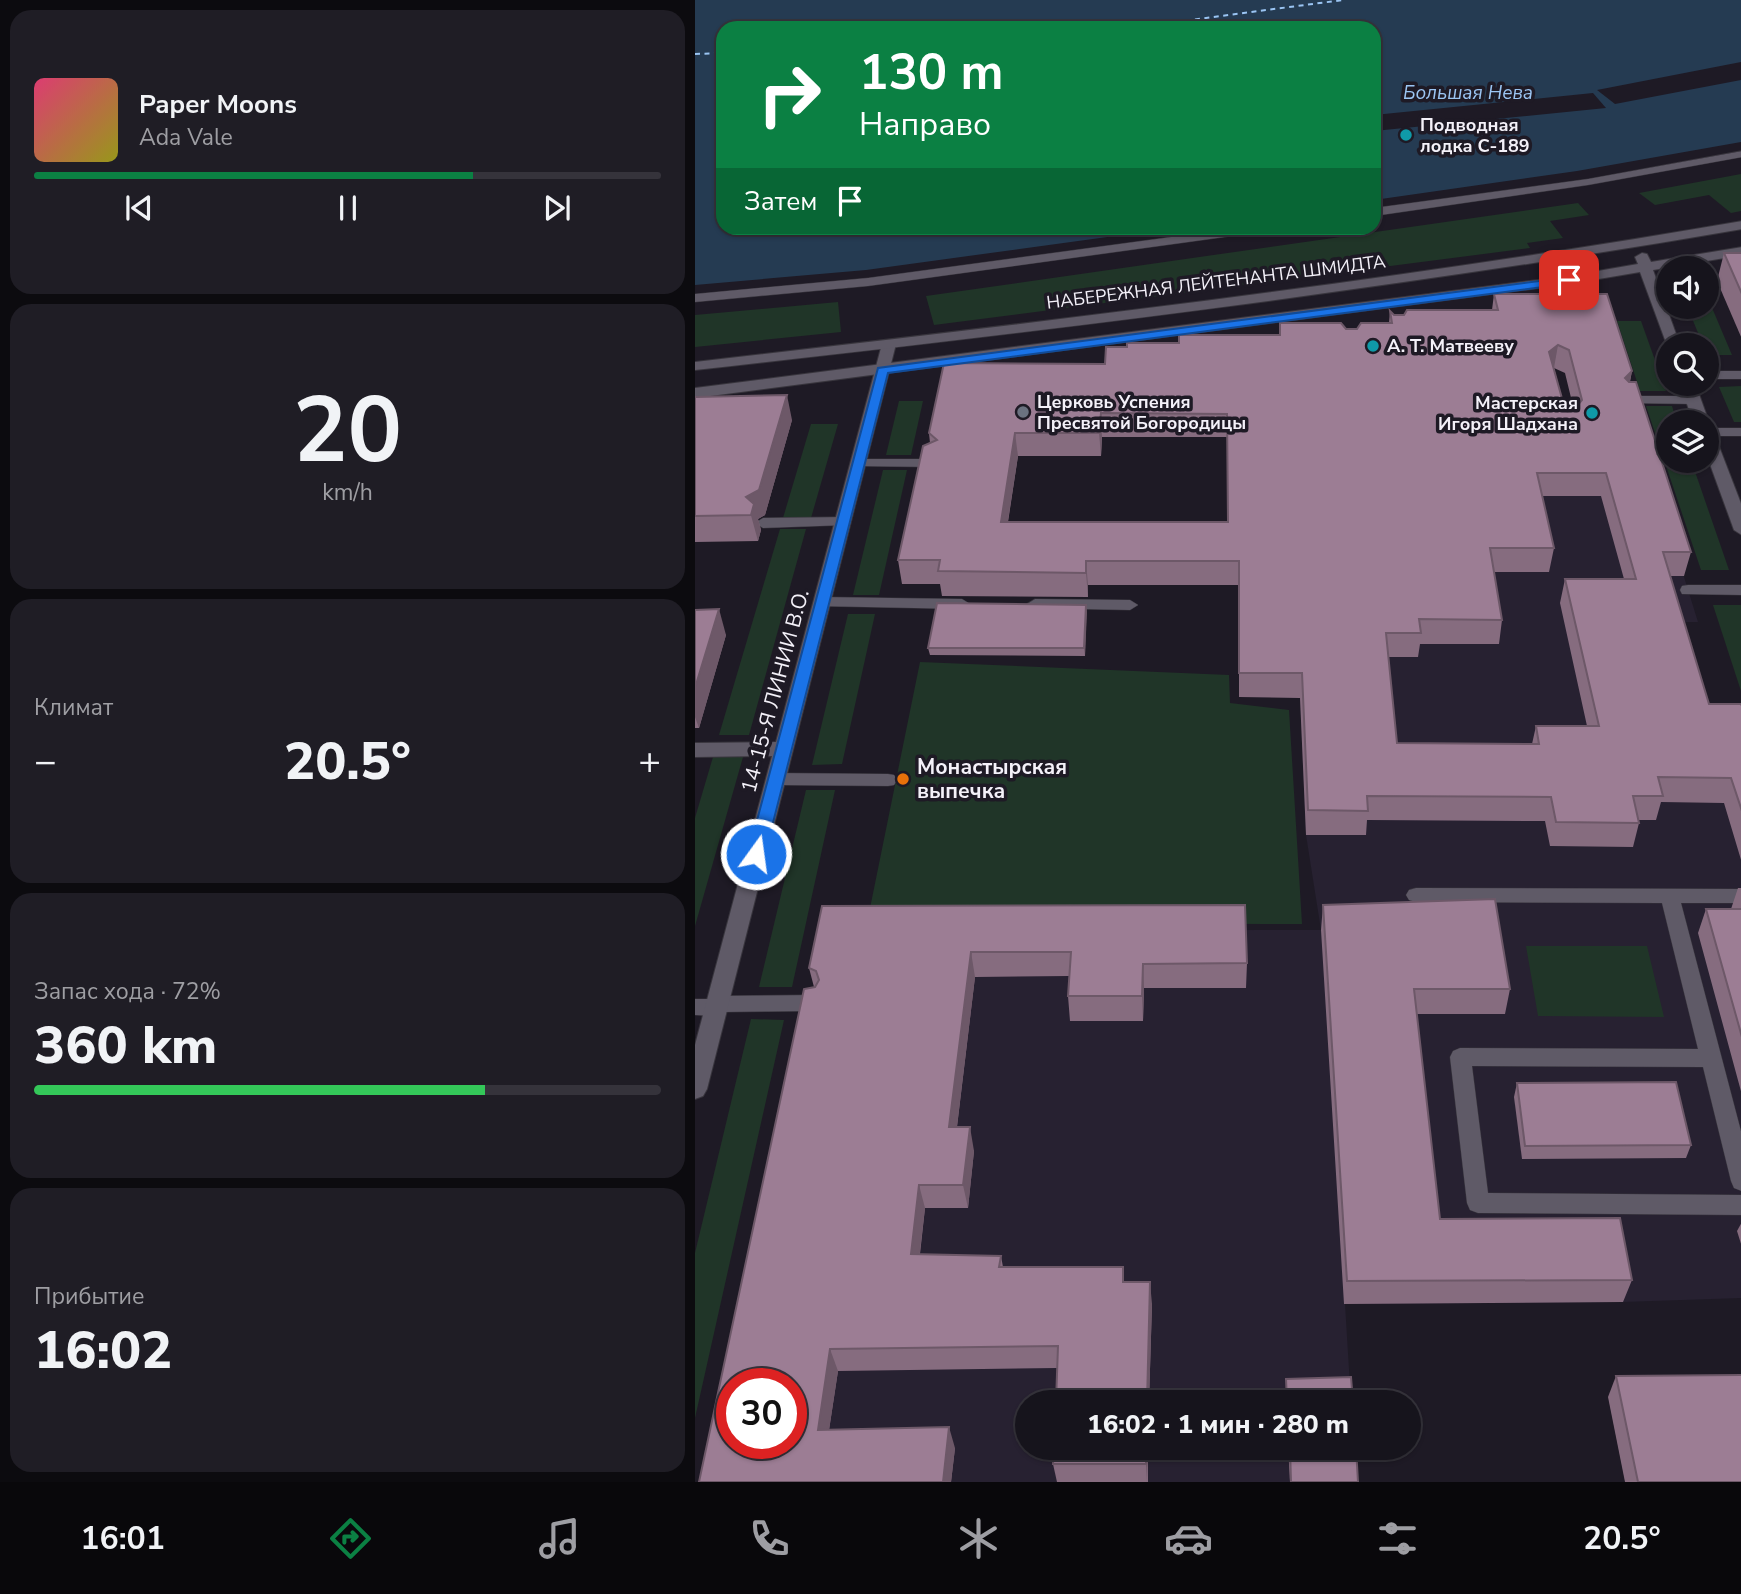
<!DOCTYPE html>
<html lang="ru">
<meta charset="utf-8">
<style>
body{margin:0;font-family:"Nunito Sans",sans-serif;background:#1f1d25;color:#f1f3f6;height:100vh;display:flex;flex-direction:column;font-size:26px;white-space:nowrap}
*{box-sizing:border-box;margin:0}
p{font-size:23px;color:#9e9ea3}
.icon{flex:none;width:38px;height:38px;fill:none;stroke:currentColor;stroke-width:2;stroke-linecap:round;stroke-linejoin:round}
.map{position:relative;flex:1;overflow:hidden}
.side{display:flex;flex-direction:column;gap:10px;padding:10px;background:#0c0b0f;width:695px}
.side>*{flex:none}
.hud{position:absolute;left:21px;top:21px;width:665px;height:214px;border-radius:21px;box-shadow:0 2px 5px #0004,0 0 0 2px #35333b;background:#0b8043;color:#fff;overflow:hidden}
.controls{position:absolute;left:961px;top:256px;display:grid;gap:14px}
.controls a{display:grid;place-items:center;width:63px;height:63px;border-radius:50%;background:#16141c;box-shadow:0 2px 5px #0004,0 0 0 2px #35333b;font-size:35px}
.speed{position:absolute;left:21px;top:1368px;display:flex;gap:14px;font-size:35px;font-weight:700;text-align:center}
.speed>*{display:grid;place-content:center;width:91px;height:91px;border-radius:50%;background:#16141c;box-shadow:0 2px 5px #0004,0 0 0 2px #35333b;line-height:1}
.speed .limit{border:10px solid #d22;background:#fff;color:#111}
.pin{position:absolute;display:grid;place-items:center;width:60px;height:60px;color:#fff;margin:-30px;border-radius:14px;box-shadow:0 4px 10px #0006}
.me{position:absolute;width:77px;margin:-38px;rotate:14deg;stroke-linejoin:round;filter:drop-shadow(0 0 5px #0008)}
.turn{display:flex;align-items:center;gap:24px;height:147px;padding:0 28px;font-size:32px}
.turn .icon{width:91px;height:91px;stroke-width:2.5}
.turn b{display:block;font-size:49px;line-height:60px}
.then{display:flex;align-items:center;height:66px;padding:0 28px;background:#0003;gap:14px;font-size:26px}
.big{font-size:52px;font-weight:800;line-height:1.1}
.side .widget{flex:1;display:flex;flex-direction:column;justify-content:center;gap:10px;min-width:0;padding:0 24px;border-radius:21px;background:#1f1d25}
.side .dial{align-items:center;gap:0}
.dial b{font-size:91px;line-height:1}
.song{display:flex;align-items:center;gap:21px}
.cover{width:84px;height:84px;border-radius:10px;background:linear-gradient(135deg,hsl(340 70% 55%),hsl(60 70% 35%))}
.played{height:7px;border-radius:4px;background:linear-gradient(90deg,#0b8043 70%,#35333b 70%)}
.keys{display:flex;justify-content:space-around;direction:ltr}
.heat{display:flex;justify-content:space-between;align-items:center;font-size:38px;direction:ltr}
.charge{height:10px;border-radius:5px;background:linear-gradient(90deg,#34c759 72%,#35333b 0)}
.trip{position:absolute;left:320px;top:1390px;width:406px;height:70px;border-radius:35px;background:#16141c;box-shadow:0 2px 5px #0004,0 0 0 2px #35333b;font-weight:800;line-height:70px;text-align:center}
.tabs{display:flex;height:112px;justify-content:space-around;align-items:center;background:#09080b;color:#9e9ea3}
.tabs .icon{width:49px;height:49px}
.tabs .active{color:#0b8043}
.tabs b{font-size:32px;color:#f1f3f6}
main{display:flex;flex:1;min-height:0}
.map>svg:first-child{display:block}
.built{fill:#272131}
.green{fill:#203528}
.water{fill:#253b52}
.pier{fill:#1e1a25}
.lines{fill:none;stroke-linecap:round;stroke-linejoin:round}
.ferry{stroke:#9bc5f3;stroke-width:2;stroke-dasharray:5 4.5;stroke-linecap:butt}
.service-casing{stroke:#38353d;stroke-width:1}
.minor-casing{stroke:#38353d;stroke-width:2}
.tertiary-casing{stroke:#38353d;stroke-width:2}
.service{fill:#5f5a67;fill-rule:evenodd}
.minor{fill:#5f5a67;fill-rule:evenodd}
.tertiary{fill:#5f5a67;fill-rule:evenodd}
.wall{fill:#866c7f;fill-rule:evenodd}
.shaded-wall{fill:#6d5868}
.building{fill:#9c7d94;stroke:#6d5868;stroke-width:2;fill-rule:evenodd}
.route{fill:#1a73e8;stroke:#114b97;stroke-width:2}
.culture-dot{fill:#0f9aa8;stroke:#1e1a25;stroke-width:2.5}
.worship-dot{fill:#6b7280;stroke:#1e1a25;stroke-width:2.5}
.food-dot{fill:#e8710a;stroke:#1e1a25;stroke-width:2.5}
.labels{text-anchor:middle;dominant-baseline:central;stroke-width:7;stroke-linejoin:round;paint-order:stroke}
.far-poi-label{font-size:18px;font-weight:bold;fill:#f4f1f9;stroke:#1e1a25;text-anchor:start}
.far-street-label{font-size:18px;fill:#f4f1f9;stroke:#1e1a25}
.far-water-label{font-size:19px;font-style:italic;fill:#9bc5f3;stroke:#1e1a25}
.street-label{font-size:21px;fill:#f4f1f9;stroke:#1e1a25}
.poi-label{font-size:21px;font-weight:bold;fill:#f4f1f9;stroke:#1e1a25;text-anchor:start}
</style>
<main>
<section class="side">
<div class="widget">
<div class="song"><i class="cover"></i><div><b>Paper Moons</b><p>Ada Vale</p></div></div>
<div class="played"></div>
<div class="keys"><svg class="icon" aria-label="previous" viewBox="0 0 24 24"><path d="M18 5L8 12l10 7zM5 5v14"/></svg><svg class="icon" aria-label="pause" viewBox="0 0 24 24"><path d="M8 5v14M16 5v14"/></svg><svg class="icon" aria-label="next" viewBox="0 0 24 24"><path d="M6 5l10 7-10 7zM19 5v14"/></svg></div>
</div>
<div class="widget dial"><b>20</b><p>km/h</p></div>
<div class="widget"><p>Климат</p>
<div class="heat"><a>−</a><b class="big">20.5°</b><a>+</a></div>
</div>
<div class="widget"><p>Запас хода · 72%</p><b class="big">360 km</b><div class="charge"></div></div>
<div class="widget"><p>Прибытие</p><b class="big">16:02</b></div>
</section>
<div class="map">
<svg width="1047" height="1482" viewBox="0 0 1047 1482">
<rect width="100%" height="100%" fill="#1e1a25"/>
<!-- built -->
<path class="built" d="M953 461 1003 622H977L1007 728 1046 755V1298L928 1302 650 1304 656 1402H332V1447H658L661 1482H19L37 1444H96V1384L134 931 626 930 611 835 601 605 835 496Z"/>
<!-- green -->
<g class="green">
<path d="M1046 174V211L1036 213 1014 195 960 205 944 193Z"/>
<path d="M883 203 894 215 855 221 868 238 832 243 835 248 239 325 231 296Z"/>
<path d="M1012 296 1037 355H1012V345H1008L992 306H1012Z"/>
<path d="M143 302 146 332 0 347V315Z"/>
<path d="M922 321H946L971 391H945Z"/>
<path d="M1046 386V422H1039L1024 387Z"/>
<path d="M204 401H228L216 455H191Z"/>
<path d="M951 406H977L982 422H973V460H996L1034 570H1006Z"/>
<path d="M116 424H143L116 518H88Z"/>
<path d="M188 470H212L184 595H158Z"/>
<path d="M85 529H111L54 735H24Z"/>
<path d="M1018 605H1046V691Z"/>
<path d="M153 614H180L147 764 117 765Z"/>
<path d="M225 662 534 675 535 703 594 710 607 924 172 923Z"/>
<path d="M18 757H48L0 926V818Z"/>
<path d="M111 790H140L97 987H64Z"/>
<path d="M831 946H952L969 1017 843 1016Z"/>
<path d="M56 1019 89 1020 0 1418V1253Z"/>
</g>
<!-- water -->
<path class="water" d="M0 0H1046V142L882 171 679 200V28H28V228H478L171 270 0 285Z"/>
<!-- pier -->
<g class="pier">
<path d="M1046 62V80L920 104 902 90Z"/>
<path d="M898 93 911 108 679 131V115Z"/>
</g>
<g class="lines">
<!-- ferry -->
<g class="ferry">
<path d="M434 28 648 0"/>
<path d="M0 54 28 53"/>
</g>
<defs>
<g id="service">
<path d="M1047 151V157L893 185 679 216V208L893 179Z"/>
<path d="M543 228H572L566 232 173 286 0 302V294L173 278Z"/>
<rect x="1012" y="371" width="35" height="8"/>
<path d="M934 396H998L1005 400 998 404 929 403 927 400Z"/>
<rect x="1012" y="428" width="35" height="8"/>
<path d="M163 459H236L243 463 236 467 158 466 156 463 158 460Z"/>
<path d="M148 517 153 519 156 522 153 525 68 528 60 523 68 518Z"/>
<path d="M993 585H1047V595L987 594 985 590 987 586Z"/>
<path d="M127 597 267 599 275 604 267 609 121 606 119 602Z"/>
<path d="M340 599 435 600 443 605 435 610 334 608 332 604Z"/>
<path d="M81 773 193 774 199 775 202 780 199 785 193 786 81 785 75 784 72 779 75 774Z"/>
<path d="M721 888 1047 889V903H986L1047 1135V1191L1039 1188 1036 1181 1008 1067 777 1066 793 1193 1047 1195V1215L783 1213 775 1210 772 1203 755 1057 758 1051 765 1048 1003 1049 967 903 721 902 714 900 711 895 714 890Z"/>
<path d="M119 995 126 997 129 1003 126 1009 119 1011 29 1012 21 1016 0 1015V999H14L22 996Z"/>
</g>
<path id="minor" d="M194 340 201 344 12 1089 8 1096 0 1099V1045L77 756 0 757V743L81 742 187 344Z"/>
<g id="tertiary">
<path d="M1047 221V229C700 289 349 331 0 370V362C349 322 700 281 1047 221Z"/>
<path d="M1047 247V255L958 270 985 345H973V348L945 272 874 284 0 398V388L874 276 943 264 940 257 947 253 952 254 956 262Z"/>
<path d="M985 383H1000L1014 422 1012 425V422H998Z"/>
<path d="M1012 431 1020 436 1047 506V535L1039 530 1012 456Z"/>
</g>
</defs>
<!-- service casing -->
<use href="#service" class="service-casing"/>
<!-- minor casing -->
<use href="#minor" class="minor-casing"/>
<!-- tertiary casing -->
<use href="#tertiary" class="tertiary-casing"/>
<!-- service -->
<use href="#service" class="service"/>
<!-- minor -->
<use href="#minor" class="minor"/>
<!-- tertiary -->
<use href="#tertiary" class="tertiary"/>
</g>
<!-- wall -->
<g class="wall">
<path d="M1029 253H1047V339L1022 281Z"/>
<path d="M799 294 937 371 935 382 996 552 989 576H975L1014 704 1047 706V863L1029 803 966 802 961 820H944V823L938 847 855 846 850 821 672 820 671 835H611L605 698 544 697V585H393V597L247 596 245 584H207L203 560 235 443 234 433 410 364 432 347 585 335V323L662 329 694 323 695 311 699 315 797 310ZM859 368 870 373 878 406H872L868 402ZM407 437H532L533 522H313L323 456H406ZM847 496H906L929 579H870L865 603 892 726H841L837 744 702 743 693 657H723L725 644H804L807 620 799 572H854L859 548Z"/>
<path d="M0 397 97 420 70 515 63 519 66 530 63 541 0 542Z"/>
<path d="M391 605 390 656 235 655 233 648Z"/>
<path d="M0 610 31 635 4 728H0Z"/>
<path d="M1043 888H1047V1095L1003 933 1011 909H1036Z"/>
<path d="M628 905 815 989 810 1014H722L745 1219 937 1280 928 1302 649 1304 626 930Z"/>
<path d="M127 906 552 963 551 988H449L448 1021H375L373 996 374 976 280 977 262 1127 279 1151 273 1208H230L225 1254 306 1256 308 1267 430 1282 457 1304 454 1402H361L362 1368 143 1371 134 1430 260 1448 256 1482H4L119 987 114 968Z"/>
<path d="M822 1083 996 1145 991 1158 827 1159 819 1097Z"/>
<path d="M1047 1222V1247L1042 1231Z"/>
<path d="M921 1376 1047 1482H930L913 1397Z"/>
<path d="M453 1447V1482H362L358 1464Z"/>
<path d="M593 1447H661L663 1482H595Z"/>
</g>
<!-- shaded-wall -->
<g class="shaded-wall">
<path d="M863 345 859 368 854 352Z"/>
<path d="M937 371 932 394 930 378Z"/>
<path d="M92 395 97 420 70 515 63 519 66 530 63 541 51 497Z"/>
<path d="M406 413 407 437 406 456 404 433Z"/>
<path d="M320 433 323 456 309 546 306 522Z"/>
<path d="M391 561 393 585V597L391 573Z"/>
<path d="M391 605 392 612 390 656 389 648Z"/>
<path d="M24 609 31 635 4 728 0 717V688Z"/>
<path d="M276 952 280 977 259 1151 254 1127Z"/>
<path d="M448 964 449 988 448 1021 447 996Z"/>
<path d="M275 1127 279 1151 273 1208 268 1185Z"/>
<path d="M224 1185 230 1208 222 1277 216 1254Z"/>
<path d="M455 1282 457 1304 454 1402H452Z"/>
<path d="M135 1349 143 1371 131 1450 123 1430Z"/>
<path d="M254 1427 260 1448 256 1482H248Z"/>
<path d="M451 1447H453L452 1482 451 1464Z"/>
</g>
<!-- building -->
<g class="building">
<path d="M1029 253H1047V294Z"/>
<path d="M799 294H912L937 371 930 378 934 382H941L996 552H968L1014 704H1046L1047 706V811L1036 778 963 777 968 796H938L944 823 861 822 856 797 672 796 673 811 613 810 607 673H544V561H391V573L243 571 245 560H203L228 446 242 440 234 433 249 363 410 364 411 347H432V343H484V335H585V323H646L651 329H662L666 323H697L695 311 699 315H709L712 310H803ZM863 345 874 350 887 400 882 406H872L868 402 854 352ZM406 413 532 414 533 522H306L320 433H404ZM842 473H911L941 579H870L904 726H841L844 744 702 743 691 633H726L724 619 807 620 795 548H859Z"/>
<path d="M92 395 64 490 51 497 59 504 56 515 0 516V397Z"/>
<path d="M242 603 391 605 389 648H233Z"/>
<path d="M24 609 0 688V610Z"/>
<path d="M800 899 815 989H719L745 1219 925 1218 937 1280 652 1281 628 905Z"/>
<path d="M550 905 552 963 448 964 447 996H373L376 952H276L254 1127H275L268 1185H224L216 1254 306 1256 304 1267H428V1282H455L452 1402H361L363 1346 135 1349 123 1430 254 1427 248 1482H4L109 989 120 987 124 980 121 971 114 968 127 906ZM37 1384H96V1444H37Z"/>
<path d="M1011 909H1047V1037Z"/>
<path d="M981 1082 996 1145 830 1146 822 1083Z"/>
<path d="M1047 1375V1482H943L921 1376Z"/>
<path d="M656 1377 658 1402H592L591 1379Z"/>
<path d="M359 1447H451V1464H358Z"/>
<path d="M595 1447H661L663 1482H596Z"/>
</g>
<!-- route -->
<path class="route" d="M874 277 878 278V283L193 373 70 854 67 858H55L53 854 183 368Z"/>
<!-- markers -->
<g class="culture-dot">
<circle cx="711" cy="135" r="7"/>
<circle cx="678" cy="346" r="7"/>
<circle cx="897" cy="413" r="7"/>
</g>
<circle class="worship-dot" cx="328" cy="412" r="7"/>
<circle class="food-dot" cx="208" cy="779" r="7"/>
<g class="labels">
<!-- far-poi labels -->
<g class="far-poi-label">
<text x="725" y="125">Подводная<tspan x="725" dy="21">лодка С-189</tspan></text>
<text x="692" y="346">А. Т. Матвееву</text>
<text x="342" y="402">Церковь Успения<tspan x="342" dy="21">Пресвятой Богородицы</tspan></text>
<text x="883" y="403" text-anchor="end">Мастерская<tspan x="883" dy="21">Игоря Шадхана</tspan></text>
</g>
<!-- far-street labels -->
<g class="far-street-label">
<text transform="translate(521 282) rotate(-7)">НАБЕРЕЖНАЯ ЛЕЙТЕНАНТА ШМИДТА</text>
</g>
<!-- far-water labels -->
<g class="far-water-label">
<text x="773" y="93">Большая Нева</text>
</g>
<!-- street labels -->
<g class="street-label">
<text transform="translate(80 691) rotate(-75)">14-15-Я ЛИНИИ В.О.</text>
</g>
<!-- poi labels -->
<g class="poi-label">
<text x="222" y="767">Монастырская<tspan x="222" dy="24">выпечка</tspan></text>
</g>
</g>
</svg>
<div class="controls">
<a><svg class="icon" aria-label="sound" viewBox="0 0 24 24"><path d="M4 9h4l5-4v14l-5-4H4zM17 9q2 3 0 6"/></svg></a>
<a><svg class="icon" aria-label="search" viewBox="0 0 24 24"><circle cx="10" cy="10" r="6"/><path d="M15 15l6 6"/></svg></a>
<a><svg class="icon" aria-label="layers" viewBox="0 0 24 24"><path d="M12 4l9 5-9 5-9-5zM3 14l9 5 9-5"/></svg></a>
</div>
<div class="speed"><div class="limit">30</div></div>
<div class="pin" style="left:874px;top:280px;background:#d93025"><svg class="icon" aria-label="arrive" viewBox="0 0 24 24"><path d="M6 21V4h12l-3 4 3 4H6"/></svg></div>
<svg class="me" style="left:61px;top:854px" viewBox="-20 -20 40 40"><circle r="17" fill="#1a73e8" stroke="#fff" stroke-width="3"/><path d="M0-11L8 9 0 5-8 9z" fill="#fff"/></svg>
<div class="trip">16:02 · 1 мин · 280 m</div>
<div class="hud">
<div class="turn"><svg class="icon" aria-label="right" viewBox="0 0 24 24"><path d="M7 20v-9h11M14 6l5 5-5 5"/></svg><div><b>130 m</b>Направо</div></div>
<div class="then">Затем<svg class="icon" aria-label="arrive" viewBox="0 0 24 24"><path d="M6 21V4h12l-3 4 3 4H6"/></svg></div>
</div>
</div>
</main>
<nav class="tabs">
<b>16:01</b>
<svg class="icon active" aria-label="directions" viewBox="0 0 24 24"><path d="M12 3l9 9-9 9-9-9zM9 14v-3h6M13 9l2 2-2 2"/></svg>
<svg class="icon" aria-label="music" viewBox="0 0 24 24"><path d="M9 18V5l10-2v13"/><circle cx="6" cy="18" r="3"/><circle cx="16" cy="16" r="3"/></svg>
<svg class="icon" aria-label="phone" viewBox="0 0 24 24"><path d="M5 4h4l2 5-3 2q2 4 5 5l2-3 5 2v4C11 20 4 13 5 4z"/></svg>
<svg class="icon" aria-label="climate" viewBox="0 0 24 24"><path d="M12 3v18M4 7l16 10M4 17L20 7"/></svg>
<svg class="icon" aria-label="car" viewBox="0 0 24 24"><path d="M5 17H2v-5l4-1 3-4h7l3 4 3 1v5h-3M9 17h6M6 11h13"/><circle cx="7" cy="17" r="2"/><circle cx="17" cy="17" r="2"/></svg>
<svg class="icon" aria-label="filters" viewBox="0 0 24 24"><path d="M4 7h16M4 17h16"/><circle cx="9" cy="7" r="2"/><circle cx="15" cy="17" r="2"/></svg>
<b>20.5°</b>
</nav>
